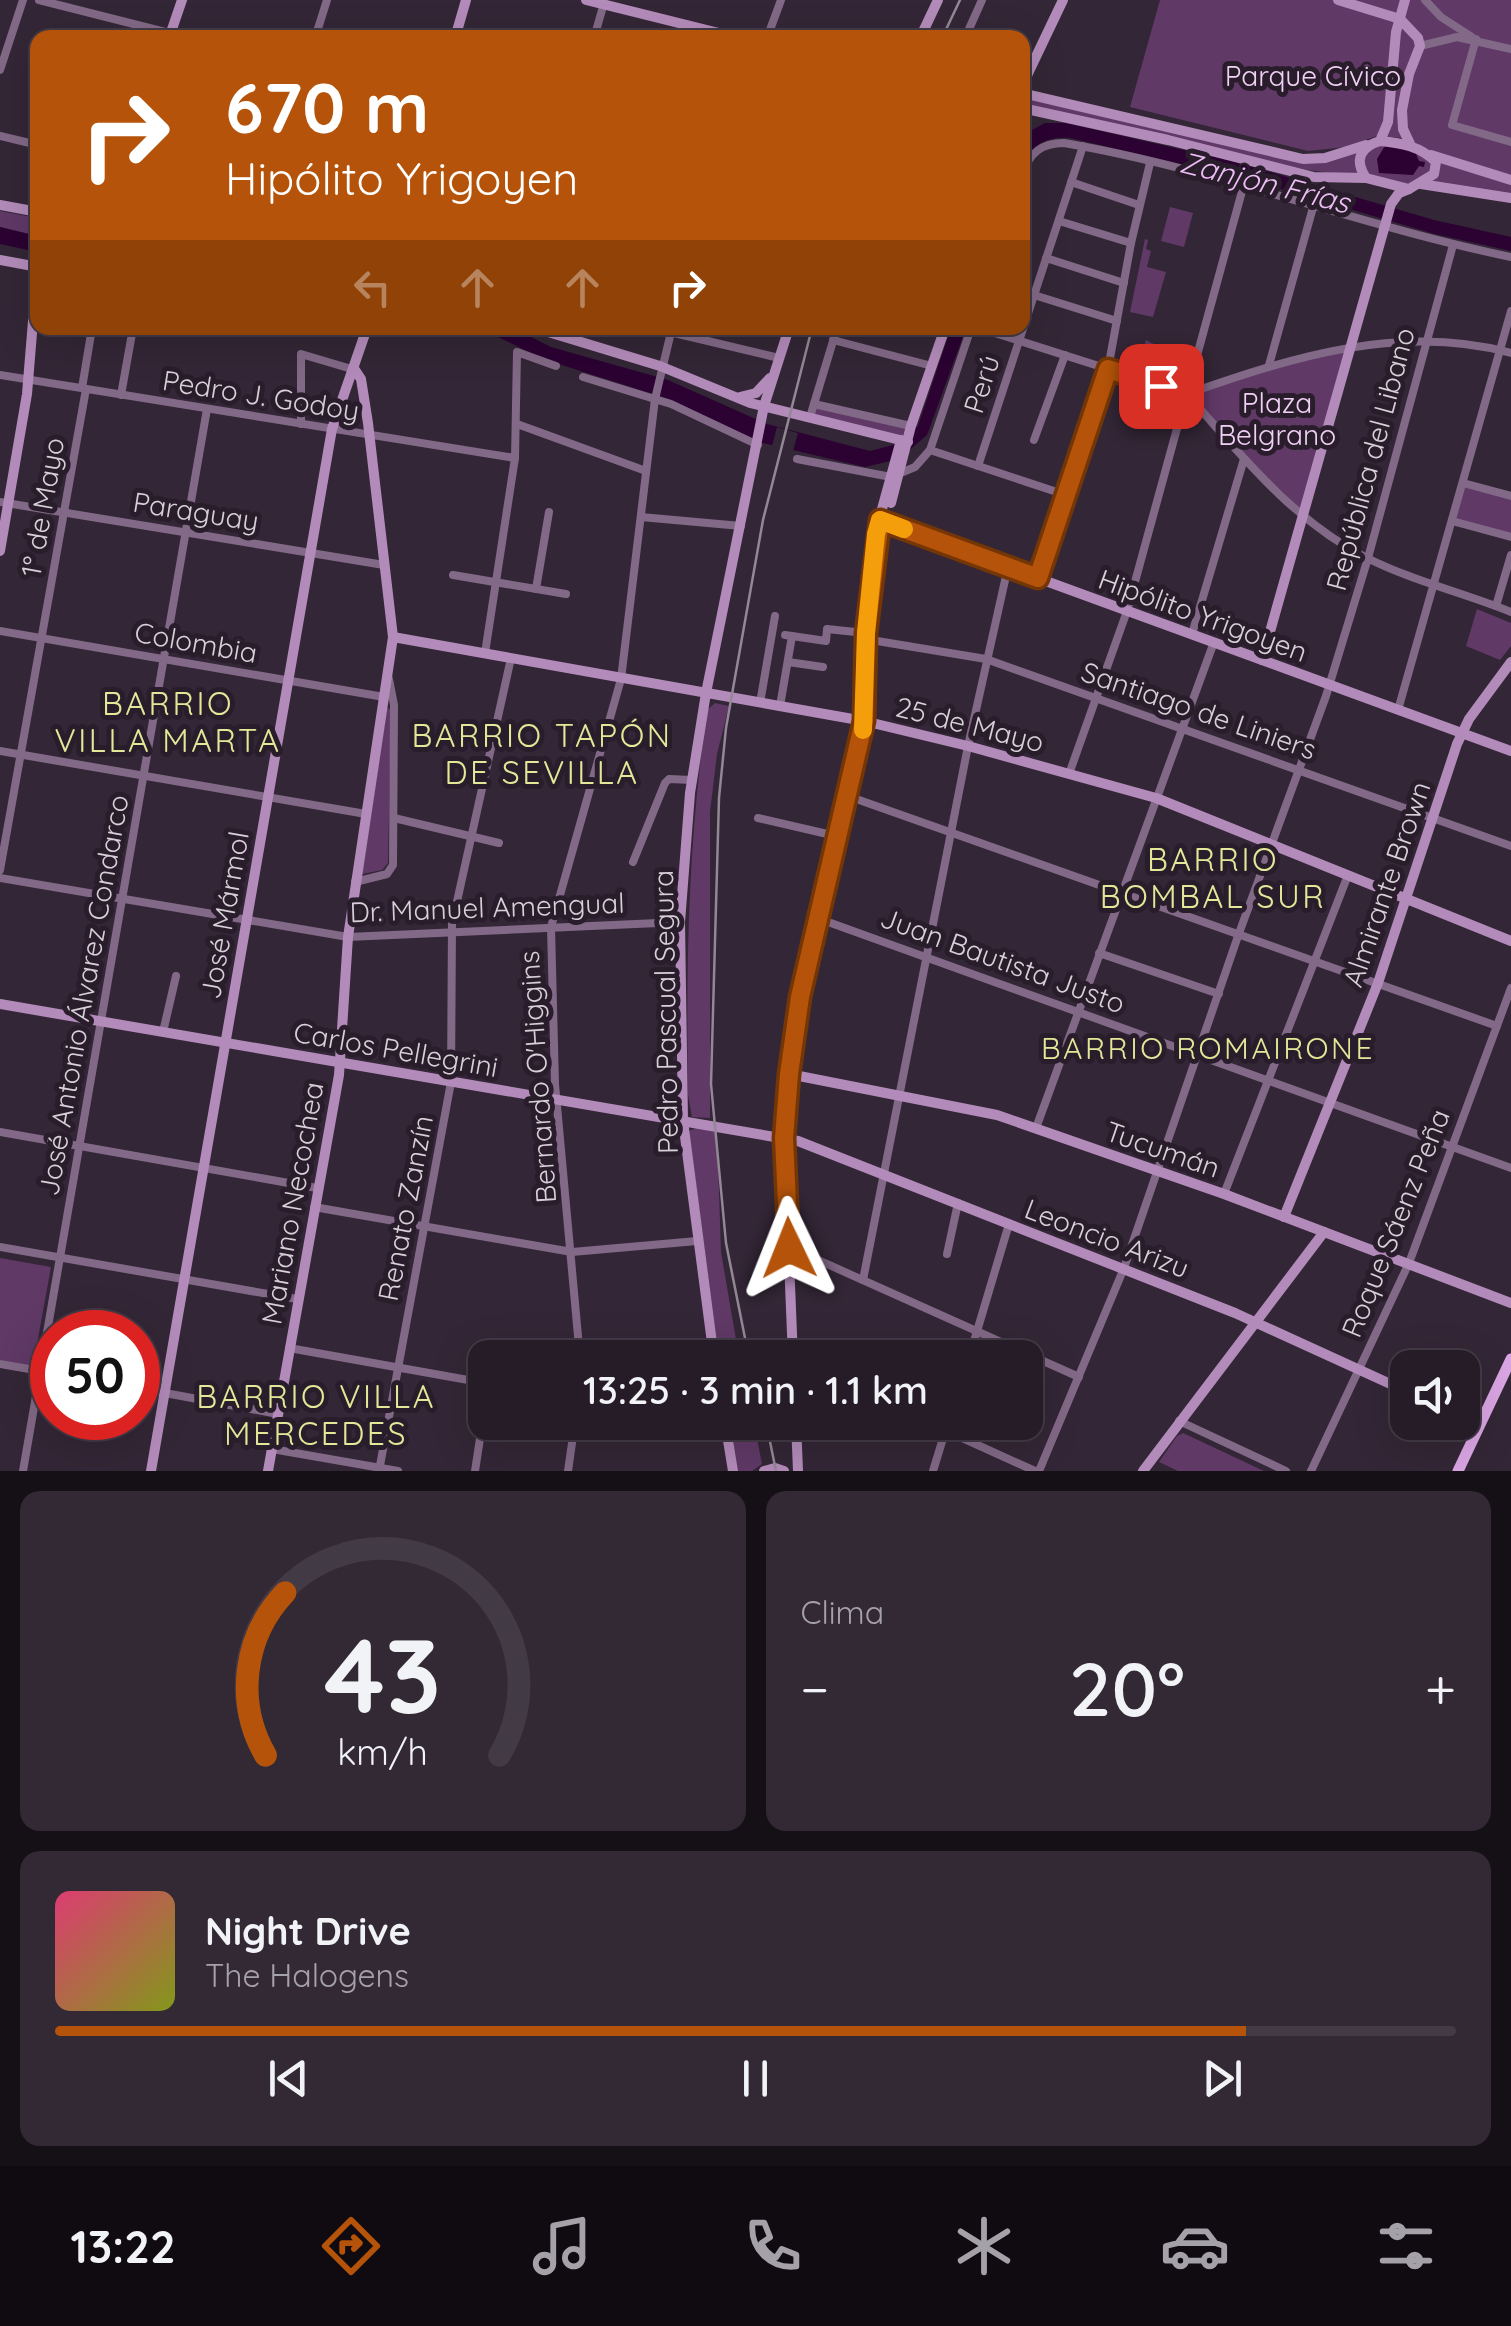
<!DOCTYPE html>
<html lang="es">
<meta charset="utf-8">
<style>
body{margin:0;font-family:Quicksand,sans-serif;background:#322934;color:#f1f3f6;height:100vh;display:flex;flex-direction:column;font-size:38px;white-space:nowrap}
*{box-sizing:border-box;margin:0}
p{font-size:32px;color:#a4a1a8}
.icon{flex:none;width:55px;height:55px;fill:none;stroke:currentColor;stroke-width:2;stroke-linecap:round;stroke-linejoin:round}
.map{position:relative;height:1471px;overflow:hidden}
.details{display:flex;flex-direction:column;gap:20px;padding:20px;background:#150f16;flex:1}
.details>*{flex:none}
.guide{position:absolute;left:30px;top:30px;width:1000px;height:305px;border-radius:20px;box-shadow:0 10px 40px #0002,0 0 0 2px #423a45;background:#b45309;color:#fff;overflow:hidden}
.tools{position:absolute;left:1390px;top:1350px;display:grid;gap:20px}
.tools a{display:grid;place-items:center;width:90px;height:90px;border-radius:20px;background:#261c28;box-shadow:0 10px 40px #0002,0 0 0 2px #423a45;font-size:50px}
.speed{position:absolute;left:30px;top:1310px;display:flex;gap:20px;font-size:50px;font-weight:700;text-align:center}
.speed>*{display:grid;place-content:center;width:130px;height:130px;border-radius:50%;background:#261c28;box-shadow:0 10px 40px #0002,0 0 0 2px #423a45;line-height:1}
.speed .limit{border:15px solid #d22;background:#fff;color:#111}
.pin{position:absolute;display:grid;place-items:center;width:85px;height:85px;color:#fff;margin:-42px;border-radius:20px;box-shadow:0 5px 15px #0006}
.me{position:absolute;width:110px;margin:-55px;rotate:358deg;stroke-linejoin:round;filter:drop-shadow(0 0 8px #0008)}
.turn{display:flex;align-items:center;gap:35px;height:210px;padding:0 30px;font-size:45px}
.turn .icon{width:130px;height:130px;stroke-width:2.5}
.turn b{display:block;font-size:70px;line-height:85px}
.lanes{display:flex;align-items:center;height:95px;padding:0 30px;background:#0003;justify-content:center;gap:50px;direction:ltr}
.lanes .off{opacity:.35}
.big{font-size:75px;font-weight:600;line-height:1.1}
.details .tile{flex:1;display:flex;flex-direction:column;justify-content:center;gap:15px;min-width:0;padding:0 35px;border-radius:20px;background:#322934}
.details .dial{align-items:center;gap:0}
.dial svg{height:260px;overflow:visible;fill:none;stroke:#423a45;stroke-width:7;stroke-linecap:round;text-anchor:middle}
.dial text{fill:#f1f3f6;stroke:none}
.song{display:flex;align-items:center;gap:30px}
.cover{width:120px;height:120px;border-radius:15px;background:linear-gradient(135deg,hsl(340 70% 55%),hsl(70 70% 35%))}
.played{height:10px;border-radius:5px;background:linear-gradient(90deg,#b45309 85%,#423a45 85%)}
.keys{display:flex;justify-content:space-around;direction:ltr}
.heat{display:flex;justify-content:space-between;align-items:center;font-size:55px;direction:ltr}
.details .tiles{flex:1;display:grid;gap:20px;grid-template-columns:1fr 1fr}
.tile:last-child{grid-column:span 2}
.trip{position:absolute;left:468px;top:1340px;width:575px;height:100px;border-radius:20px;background:#261c28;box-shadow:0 10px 40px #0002,0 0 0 2px #423a45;font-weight:600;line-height:100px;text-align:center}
.dock{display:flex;height:160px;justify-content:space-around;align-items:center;background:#0f0b10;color:#a4a1a8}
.dock .icon{width:70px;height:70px}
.dock .on{color:#b45309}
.dock b{font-size:45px;color:#f1f3f6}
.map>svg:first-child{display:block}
.green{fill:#603967}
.water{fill:#2b0232}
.pier{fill:#332636}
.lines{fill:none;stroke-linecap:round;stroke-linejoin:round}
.street{stroke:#826987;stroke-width:8}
.secondary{stroke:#b38bba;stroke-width:10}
.primary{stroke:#d9a5e3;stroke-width:11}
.tram{stroke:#938895;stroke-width:2.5}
.route-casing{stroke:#753606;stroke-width:25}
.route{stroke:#b45309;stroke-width:18}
.slow{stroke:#f59e0b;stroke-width:18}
.labels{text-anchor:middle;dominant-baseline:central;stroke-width:10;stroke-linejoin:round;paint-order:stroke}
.park-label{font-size:28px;fill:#f0d0f5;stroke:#291d2c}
.street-label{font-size:28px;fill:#d8cfd9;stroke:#291d2c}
.water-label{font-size:30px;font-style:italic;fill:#edbef5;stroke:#291d2c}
.neighbourhood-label{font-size:30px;letter-spacing:2.5px;fill:#e3e899;stroke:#291d2c}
.quarter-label{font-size:32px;letter-spacing:2.5px;fill:#e3e899;stroke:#291d2c}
</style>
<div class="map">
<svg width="1511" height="1471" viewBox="0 0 1511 1471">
<rect width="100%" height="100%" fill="#332636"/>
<!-- green -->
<g class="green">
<path d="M1160 0H1511V177L1426 150 1401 138 1377 136 1346 147 1308 151 1130 107Z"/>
<path d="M1023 96 1303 161 1380 143 1397 144 1511 182V195L1409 188 1367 177 1307 170 1023 105Z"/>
<path d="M1170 207 1193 213 1184 247 1161 241Z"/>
<path d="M0 211 37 218V236L0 227Z"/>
<path d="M1145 239 1148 240 1146 249 1151 251 1147 267 1166 272 1153 317 1130 312Z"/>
<path d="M1146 340 1171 353 1167 370 1157 367V362L1141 357Z"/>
<path d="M1349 348 1303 515 1246 459 1191 394 1269 367Z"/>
<path d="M814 404 911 426 908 442 810 417Z"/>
<path d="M1463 483 1511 496V537L1452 521Z"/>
<path d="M1477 609 1511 623V646L1500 660 1466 646Z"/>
<path d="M715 703 729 706 717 754 710 812V1118L692 1117 688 1095C686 961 688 842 707 710Z"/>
<path d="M387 708 391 709 388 863 382 870 362 874Z"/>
<path d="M696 1128 717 1132 721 1252 739 1357H719L689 1131Z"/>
<path d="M0 1258 51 1267 33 1366 0 1360Z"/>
<path d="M730 1423H754L762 1464 752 1471H738Z"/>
<path d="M1183 1433 1264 1471H1178L1159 1462 1177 1436Z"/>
</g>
<!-- water -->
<g class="water">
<path d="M1045 123H1066L1236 162 1434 220 1511 237V251L1435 234 1250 180 1070 138C1048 136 1034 144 1023 161V135Z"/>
<path d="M1386 144 1415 151 1419 161 1425 162 1424 167 1419 166 1413 175 1379 173 1377 159Z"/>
<path d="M0 227 37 236V252L0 244Z"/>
<path d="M479 328H513L551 347 668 380 767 424 870 451 893 445 918 426 951 328H966L927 435 899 459 865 467 759 442 672 400 546 360Z"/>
</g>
<!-- pier -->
<path class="pier" d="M777 427 798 433 793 451 772 446Z"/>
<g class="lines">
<!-- street -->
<g class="street">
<path d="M39 0 189 38"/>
<path d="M1425 0 1441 17 1472 37"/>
<path d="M315 38 327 0"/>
<path d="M594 38 604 3"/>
<path d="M767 38 781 0"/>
<path d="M965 38 982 0"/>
<path d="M1476 39 1452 125 1511 142"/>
<path d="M1420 46 1457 37 1511 49"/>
<path d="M0 70 23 0"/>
<path d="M0 136 38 145"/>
<path d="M1022 174C1030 153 1041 143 1064 143 1216 169 1360 226 1511 257"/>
<path d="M1071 182 1139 205"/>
<path d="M1059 221 1131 243"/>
<path d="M1046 258 1124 283"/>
<path d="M1034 295 1117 321"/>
<path d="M979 328 1187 394"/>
<path d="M670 332 779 358"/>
<path d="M833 340 932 366"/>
<path d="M1269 365 1314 204"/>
<path d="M0 375 515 458"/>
<path d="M583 377 671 404 758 445"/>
<path d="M82 388 92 328"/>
<path d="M1187 394C1241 455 1293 521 1367 558 1413 581 1464 593 1511 612"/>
<path d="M1187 394C1292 357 1400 323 1511 353"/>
<path d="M121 395 133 328"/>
<path d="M814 404 911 426"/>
<path d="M810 417 837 328"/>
<path d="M301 424V354L355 370"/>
<path d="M517 424 646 471"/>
<path d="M1034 440 1065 355"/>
<path d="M930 450 1066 495"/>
<path d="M797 459 891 477 915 467 930 450 971 328"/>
<path d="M978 466 1083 146"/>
<path d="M1463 483 1511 496"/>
<path d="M0 502 384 565"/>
<path d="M641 517 741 526"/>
<path d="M1452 521 1511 537"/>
<path d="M453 575 566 594"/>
<path d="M1038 578 1108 369 1131 243 1150 163"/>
<path d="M536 589 549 512"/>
<path d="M1496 606 1511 555"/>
<path d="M0 631 384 697"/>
<path d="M1192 634 1244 459"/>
<path d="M785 635 826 641 827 629 865 633"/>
<path d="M865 639 986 659 1511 846"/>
<path d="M485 653 515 458 517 352 556 366"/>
<path d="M788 662 823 667"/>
<path d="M760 703 775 616"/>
<path d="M780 706 792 636"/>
<path d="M1398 710 1511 311"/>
<path d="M0 751 366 814"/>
<path d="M1069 774 1127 611 1244 184"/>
<path d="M845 795 1497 1026"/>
<path d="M394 818 499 843"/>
<path d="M758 818 836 836"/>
<path d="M633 862 665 783 669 779 692 780"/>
<path d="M0 870 86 389"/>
<path d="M0 878 348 937 680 922"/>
<path d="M355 882 387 874 393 865 394 705 389 679"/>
<path d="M817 918 1511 1168"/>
<path d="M1099 953 1219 994"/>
<path d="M163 1032 176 976"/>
<path d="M1036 1128 1214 642"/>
<path d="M0 1132 317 1188"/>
<path d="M1224 1194 1348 875"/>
<path d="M314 1207 572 1252 697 1241"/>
<path d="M0 1247 297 1299"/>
<path d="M789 1247 1079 1377"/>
<path d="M947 1254 958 1203"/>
<path d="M863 1280 968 746 1008 567"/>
<path d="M289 1348 485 1383"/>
<path d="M580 1358 555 1084 551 927 621 679 655 399 672 328"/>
<path d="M969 1358 1009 1224"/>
<path d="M0 1364 52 1373"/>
<path d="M138 1388 278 1414"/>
<path d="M1179 1421 1286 1471"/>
<path d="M927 1422 1035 1471"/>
<path d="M965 1439 973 1422"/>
<path d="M272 1449 398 1471"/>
<path d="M23 1471 207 409"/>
<path d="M379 1471 451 1082 452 924 511 658"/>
<path d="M475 1471 485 1406"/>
<path d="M568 1471 575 1422"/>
<path d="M933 1471 948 1422"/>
<path d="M1039 1471 1124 1268 1238 936 1326 696 1368 558 1453 245"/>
<path d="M1311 1471 1409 1263 1511 988"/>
</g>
<!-- secondary -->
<g class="secondary">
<path d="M586 0 739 38"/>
<path d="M1338 0 1400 19 1418 38 1420 46 1409 74 1402 110 1403 129 1411 146"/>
<path d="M169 38 182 0"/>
<path d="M455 38 466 0"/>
<path d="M920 38 938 0"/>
<path d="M1022 86 1063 0"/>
<path d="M1022 93 1303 159 1325 158 1366 145"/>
<path d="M1022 108 1168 140 1314 177 1366 178"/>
<path d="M1380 141C1401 143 1420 146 1436 162L1434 174 1409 189 1366 178C1354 160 1360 147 1380 141Z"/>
<path d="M1380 141 1388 122 1396 32 1405 0"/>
<path d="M1431 155 1511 180"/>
<path d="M1421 184 1511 198"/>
<path d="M0 205 38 212"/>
<path d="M0 260 38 267"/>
<path d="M535 328 660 366 750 403 908 442"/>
<path d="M740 397 756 393 770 378"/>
<path d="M891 503 911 426 945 328"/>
<path d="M879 520 1511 751"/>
<path d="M0 551 27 394 33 321 38 303"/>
<path d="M393 637 864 721 968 746 1156 798 1511 941"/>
<path d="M1262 660 1391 204 1399 193 1409 189"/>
<path d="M0 1004 798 1141 1235 1313 1408 1392"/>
<path d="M789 1074 997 1115 1224 1194 1511 1303"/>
<path d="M1284 1217 1378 983 1457 744 1469 719 1511 662"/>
<path d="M714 1358 683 1121 680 922 690 793 706 693 764 406 789 328"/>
<path d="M793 1358 784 1138 789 1074 800 997 864 721 865 639 871 572 879 520 901 440"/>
<path d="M1462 1419 1479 1426"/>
<path d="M725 1422 733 1471"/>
<path d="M796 1422 798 1471"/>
<path d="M151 1471 332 429 367 328"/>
<path d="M268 1471 339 1075 348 937 393 637 368 423 361 379 355 370"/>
<path d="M764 1471 775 1468 784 1471"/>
<path d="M1143 1471 1324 1232"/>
</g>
<!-- primary -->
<path class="primary" d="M1458 1471 1511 1359"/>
<!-- tram -->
<g class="tram">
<path d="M942 38 960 0"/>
<path d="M749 1358 726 1243 711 1084 719 798 726 728 763 520 812 328"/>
<path d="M766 1422 776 1471"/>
</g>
</g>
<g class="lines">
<defs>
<path id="route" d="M789 1248 784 1138 789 1074 800 997 864 721 866 633 880 520 1038 578 1108 369 1161 386"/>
</defs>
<!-- route casing -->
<use href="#route" class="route-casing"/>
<!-- route -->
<use href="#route" class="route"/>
<!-- slow -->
<path class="slow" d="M863 730 866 633 876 534 880 520 904 529"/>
</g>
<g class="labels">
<!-- park labels -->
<g class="park-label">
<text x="1313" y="75">Parque Cívico</text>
<text x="1277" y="402">Plaza<tspan x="1277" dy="32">Belgrano</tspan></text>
</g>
<!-- street labels -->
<g class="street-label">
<text transform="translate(981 384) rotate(-72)">Perú</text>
<text transform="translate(261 395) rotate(9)">Pedro J. Godoy</text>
<text transform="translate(1370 459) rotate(-75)">República del Libano</text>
<text transform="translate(42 507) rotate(-80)">1° de Mayo</text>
<text transform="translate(196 511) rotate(9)">Paraguay</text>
<text transform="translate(1203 615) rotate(20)">Hipólito Yrigoyen</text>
<text transform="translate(196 642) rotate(10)">Colombia</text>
<text transform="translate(1199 710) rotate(19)">Santiago de Liniers</text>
<text transform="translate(970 724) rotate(14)">25 de Mayo</text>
<text transform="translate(1386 884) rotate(-71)">Almirante Brown</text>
<text transform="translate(487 907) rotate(-2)">Dr. Manuel Amengual</text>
<text transform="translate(224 915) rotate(-80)">José Mármol</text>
<text transform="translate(1003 960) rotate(20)">Juan Bautista Justo</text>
<text transform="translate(83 995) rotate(-80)">José Antonio Álvarez Condarco</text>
<text transform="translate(665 1012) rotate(-91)">Pedro Pascual Segura</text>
<text transform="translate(396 1049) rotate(10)">Carlos Pellegrini</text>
<text transform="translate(537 1077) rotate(-94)">Bernardo O'Higgins</text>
<text transform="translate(1163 1149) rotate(19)">Tucumán</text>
<text transform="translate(292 1203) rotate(-80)">Mariano Necochea</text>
<text transform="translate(405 1208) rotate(-79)">Renato Zanzín</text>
<text transform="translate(1395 1223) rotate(-68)">Roque Sáenz Peña</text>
<text transform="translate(1107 1238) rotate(21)">Leoncio Arizu</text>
</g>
<!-- water labels -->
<g class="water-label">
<text transform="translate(1265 182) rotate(14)">Zanjón Frías</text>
</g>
<!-- neighbourhood labels -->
<g class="neighbourhood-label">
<text x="1208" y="1048">BARRIO ROMAIRONE</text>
</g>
<!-- quarter labels -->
<g class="quarter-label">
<text x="168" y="703">BARRIO<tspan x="168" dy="37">VILLA MARTA</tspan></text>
<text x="542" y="735">BARRIO TAPÓN<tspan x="542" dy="37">DE SEVILLA</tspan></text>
<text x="1213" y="859">BARRIO<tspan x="1213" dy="37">BOMBAL SUR</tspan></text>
<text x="316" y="1396">BARRIO VILLA<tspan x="316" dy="37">MERCEDES</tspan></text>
</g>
</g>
</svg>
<div class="tools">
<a><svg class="icon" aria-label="sound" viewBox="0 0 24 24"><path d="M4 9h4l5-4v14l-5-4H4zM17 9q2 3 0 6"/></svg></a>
</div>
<div class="speed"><div class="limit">50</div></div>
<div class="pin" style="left:1161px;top:386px;background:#d93025"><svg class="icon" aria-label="arrive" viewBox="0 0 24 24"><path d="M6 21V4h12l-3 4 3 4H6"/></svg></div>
<svg class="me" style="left:789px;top:1248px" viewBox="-20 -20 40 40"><path d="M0-17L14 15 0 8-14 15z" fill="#b45309" stroke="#fff" stroke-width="4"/></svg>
<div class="trip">13:25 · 3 min · 1.1 km</div>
<div class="guide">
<div class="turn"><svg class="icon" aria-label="right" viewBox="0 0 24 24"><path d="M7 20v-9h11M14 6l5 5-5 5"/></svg><div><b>670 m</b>Hipólito Yrigoyen</div></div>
<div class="lanes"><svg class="icon off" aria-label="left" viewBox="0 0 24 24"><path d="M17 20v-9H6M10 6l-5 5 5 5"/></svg><svg class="icon off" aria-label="ahead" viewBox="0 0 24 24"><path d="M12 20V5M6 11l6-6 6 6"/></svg><svg class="icon off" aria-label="ahead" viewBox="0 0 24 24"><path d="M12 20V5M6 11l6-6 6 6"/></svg><svg class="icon" aria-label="right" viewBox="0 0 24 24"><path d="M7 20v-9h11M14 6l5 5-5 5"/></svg></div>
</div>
</div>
<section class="details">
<div class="tiles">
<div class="tile dial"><svg viewBox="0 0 100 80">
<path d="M14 69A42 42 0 1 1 86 69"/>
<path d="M14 69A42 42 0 0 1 20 19" stroke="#b45309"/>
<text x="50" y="56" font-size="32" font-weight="700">43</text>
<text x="50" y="72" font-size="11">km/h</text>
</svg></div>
<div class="tile"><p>Clima</p>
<div class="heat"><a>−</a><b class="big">20°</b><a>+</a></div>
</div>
<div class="tile">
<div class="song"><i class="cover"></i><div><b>Night Drive</b><p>The Halogens</p></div></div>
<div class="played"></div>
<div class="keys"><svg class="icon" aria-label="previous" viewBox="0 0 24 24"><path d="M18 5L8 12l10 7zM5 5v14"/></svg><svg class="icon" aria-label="pause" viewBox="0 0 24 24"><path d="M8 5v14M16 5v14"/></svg><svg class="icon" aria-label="next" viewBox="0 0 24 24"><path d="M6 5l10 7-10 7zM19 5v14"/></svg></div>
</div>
</div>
</section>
<nav class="dock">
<b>13:22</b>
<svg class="icon on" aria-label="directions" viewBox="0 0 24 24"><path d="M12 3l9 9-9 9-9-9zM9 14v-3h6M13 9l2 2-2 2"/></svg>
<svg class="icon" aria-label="music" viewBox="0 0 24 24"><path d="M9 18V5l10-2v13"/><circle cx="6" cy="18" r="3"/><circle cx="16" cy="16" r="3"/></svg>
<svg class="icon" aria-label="phone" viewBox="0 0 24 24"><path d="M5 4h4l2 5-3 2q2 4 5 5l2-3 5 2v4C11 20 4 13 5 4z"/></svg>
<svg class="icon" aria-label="climate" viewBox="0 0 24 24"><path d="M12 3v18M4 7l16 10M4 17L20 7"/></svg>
<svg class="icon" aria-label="car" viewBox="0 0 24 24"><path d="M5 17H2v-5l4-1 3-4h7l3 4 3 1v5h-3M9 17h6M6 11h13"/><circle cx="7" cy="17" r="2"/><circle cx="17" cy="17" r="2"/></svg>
<svg class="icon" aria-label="filters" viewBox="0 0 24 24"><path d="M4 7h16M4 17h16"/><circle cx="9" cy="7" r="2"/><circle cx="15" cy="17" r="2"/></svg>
</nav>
